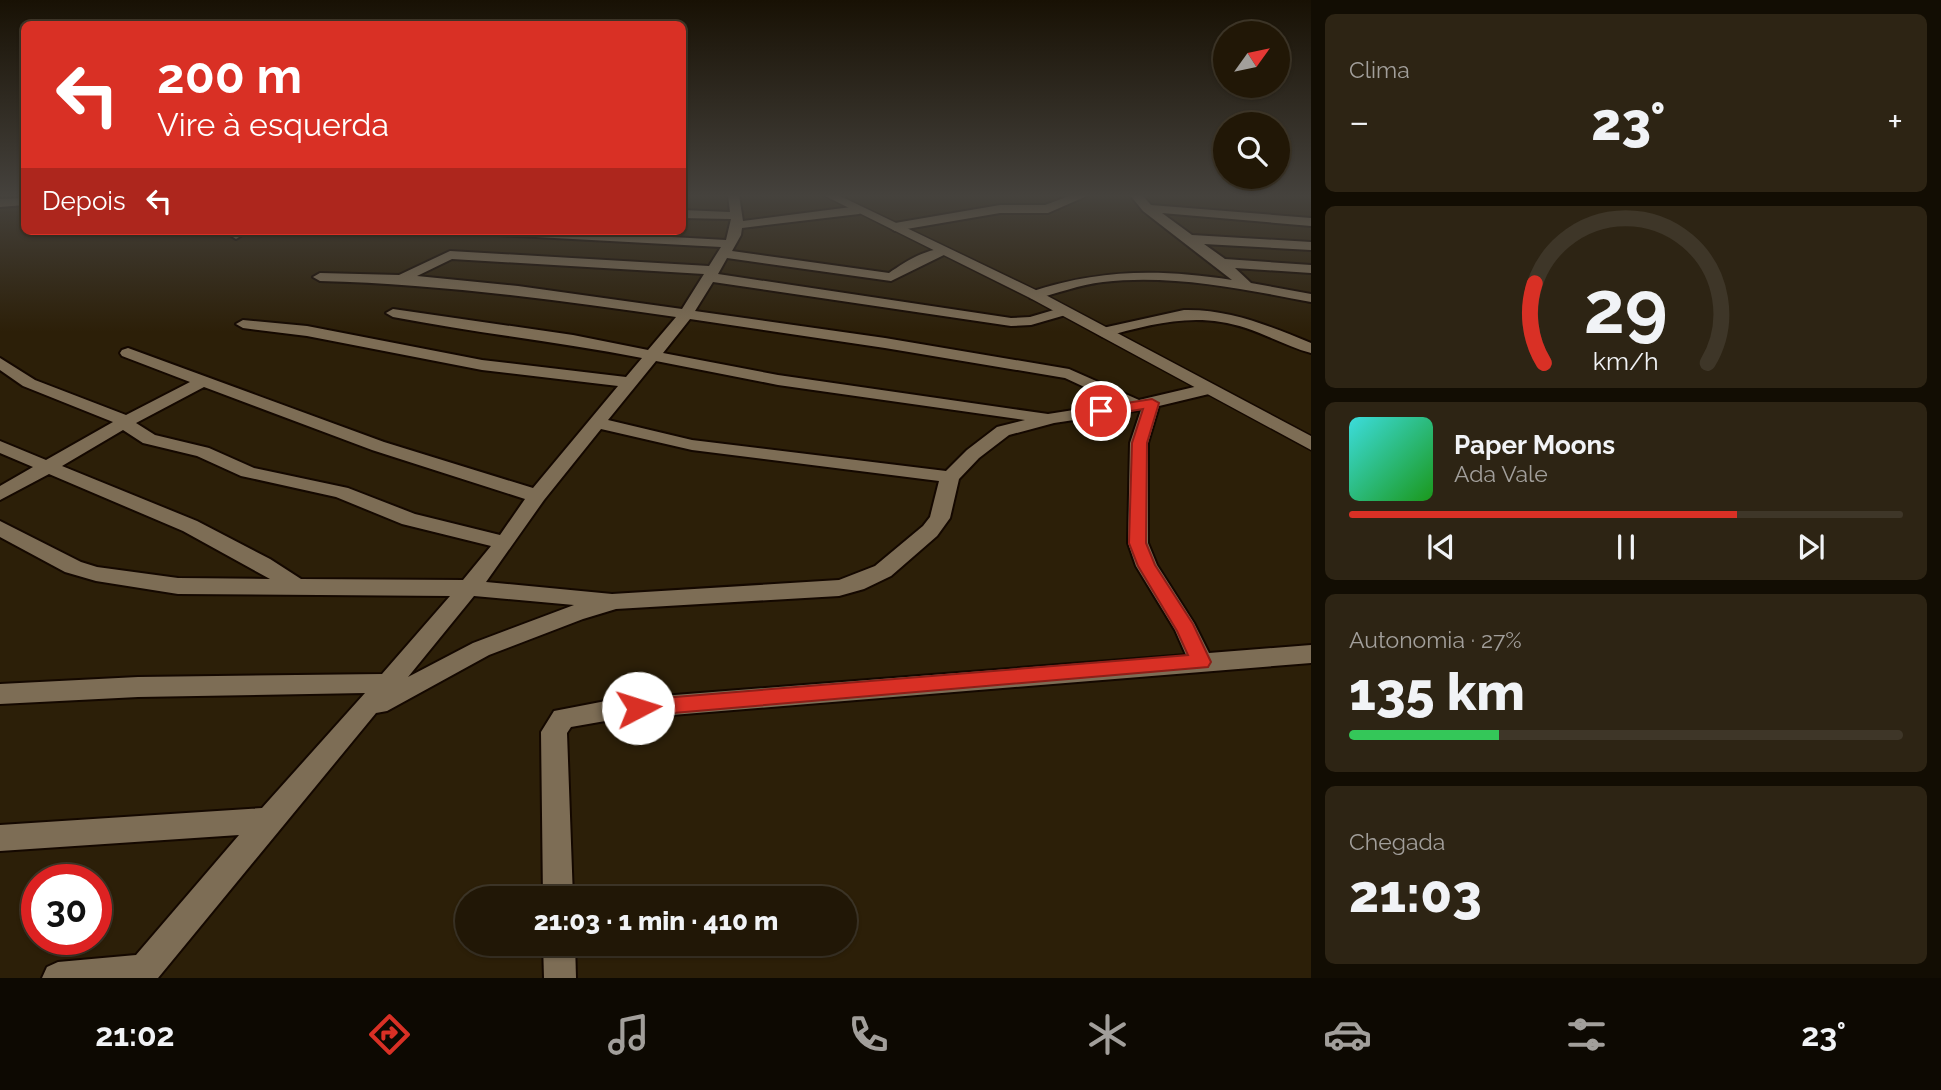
<!DOCTYPE html>
<html lang="pt">
<meta charset="utf-8">
<style>
body{margin:0;font-family:Raleway,sans-serif;background:#2d2414;color:#f1f3f6;height:100vh;display:flex;flex-direction:column;font-size:26px;white-space:nowrap}
*{box-sizing:border-box;margin:0}
p{font-size:23px;color:#a29f9b}
.icon{flex:none;width:38px;height:38px;fill:none;stroke:currentColor;stroke-width:2;stroke-linecap:round;stroke-linejoin:round}
.map{position:relative;flex:1;overflow:hidden}
.side{display:flex;flex-direction:column;gap:14px;padding:14px;background:#120d03;width:630px}
.side>*{flex:none}
.guide{position:absolute;left:21px;top:21px;width:665px;height:214px;border-radius:10px;box-shadow:0 2px 5px #0004,0 0 0 2px #3e3628;background:#d93025;color:#fff;overflow:hidden}
.needle{width:46px;rotate:57deg}
.controls{position:absolute;left:1213px;top:21px;display:grid;gap:14px}
.controls a{display:grid;place-items:center;width:77px;height:77px;border-radius:50%;background:#211706;box-shadow:0 2px 5px #0004,0 0 0 2px #3e3628;font-size:35px}
.speed{position:absolute;left:21px;top:864px;display:flex;gap:14px;font-size:35px;font-weight:700;text-align:center}
.speed>*{display:grid;place-content:center;width:91px;height:91px;border-radius:50%;background:#211706;box-shadow:0 2px 5px #0004,0 0 0 2px #3e3628;line-height:1}
.speed .limit{border:10px solid #d22;background:#fff;color:#111}
.pin{position:absolute;display:grid;place-items:center;width:60px;height:60px;color:#fff;margin:-30px;border:4px solid #fff;border-radius:50%;box-shadow:0 2px 7px #0007}
.me{position:absolute;width:77px;margin:-38px;rotate:85deg;stroke-linejoin:round;filter:drop-shadow(0 0 5px #0008)}
.turn{display:flex;align-items:center;gap:24px;height:147px;padding:0 21px;font-size:32px}
.turn .icon{width:91px;height:91px;stroke-width:2.5}
.turn b{display:block;font-size:49px;line-height:60px}
.then{display:flex;align-items:center;height:66px;padding:0 21px;background:#0003;gap:14px;font-size:26px}
.big{font-size:52px;font-weight:800;line-height:1.1}
.side .card{flex:1;display:flex;flex-direction:column;justify-content:center;gap:10px;min-width:0;padding:0 24px;border-radius:10px;background:#2d2414}
.side .dial{align-items:center;gap:0}
.dial svg{height:182px;overflow:visible;fill:none;stroke:#3e3628;stroke-width:7;stroke-linecap:round;text-anchor:middle}
.dial text{fill:#f1f3f6;stroke:none}
.song{display:flex;align-items:center;gap:21px}
.cover{width:84px;height:84px;border-radius:10px;background:linear-gradient(135deg,hsl(180 70% 55%),hsl(120 70% 35%))}
.played{height:7px;border-radius:4px;background:linear-gradient(90deg,#d93025 70%,#3e3628 70%)}
.keys{display:flex;justify-content:space-around;direction:ltr}
.heat{display:flex;justify-content:space-between;align-items:center;font-size:38px;direction:ltr}
.charge{height:10px;border-radius:5px;background:linear-gradient(90deg,#34c759 27%,#3e3628 0)}
.trip{position:absolute;left:455px;top:886px;width:402px;height:70px;border-radius:35px;background:#211706;box-shadow:0 2px 5px #0004,0 0 0 2px #3e3628;font-weight:800;line-height:70px;text-align:center}
.tab-bar{display:flex;height:112px;justify-content:space-around;align-items:center;background:#0d0902;color:#a29f9b}
.tab-bar .icon{width:49px;height:49px}
.tab-bar .selected{color:#d93025}
.tab-bar b{font-size:32px;color:#f1f3f6}
main{display:flex;flex:1;min-height:0}
.map>svg:first-child{display:block}
.lines{fill:none;stroke-linecap:round;stroke-linejoin:round}
.street-casing{stroke:#140800;stroke-width:4}
.secondary-casing{stroke:#140800;stroke-width:3}
.street{fill:#7d6d55;fill-rule:evenodd}
.secondary{fill:#7d6d55;fill-rule:evenodd}
.route{fill:#d93025;stroke:#8d1f18;stroke-width:2}
</style>
<main>
<div class="map">
<svg width="1311" height="978" viewBox="0 0 1311 978">
<rect width="100%" height="100%" fill="#2c1f08"/>
<g class="lines">
<defs>
<g id="street">
<path d="M728 195H739L743 221 859 206 865 210 859 214 742 228 741 235 732 251 889 273C905 262 929 246 949 249L950 252 891 281 727 258 718 274 1011 318 1030 317 1064 307 1071 311 1069 314 1031 325 1011 326 713 282 695 311 885 338 1069 369 1139 400 1207 384 1213 385 1215 389 1213 393 1159 406 1148 443V543L1157 565 1194 623 1209 653 1311 645V663L611 720 571 727 567 733 573 898H543L541 732 554 711 611 700 1186 655 1175 630 1136 566 1128 543 1130 443 1141 410 1054 423 1009 435 979 458 959 479 950 518 937 536 891 576 864 589 839 596 616 609 583 619 489 655 387 711 376 713 158 978H42L47 967 58 962 136 955 239 835 0 851V825L262 808 365 693 138 697 0 704V684L138 677 382 674 450 596 178 594 96 581 65 572 0 537V521L81 562 97 567 178 578 270 579 183 531 49 474 0 500V486L33 467 0 453V441L46 460 113 422 23 386 0 370V358L35 380 126 415 190 382 122 356 120 353 122 350 128 348 384 442 533 488 618 386 482 370 307 336 243 328 236 324 243 320 307 326 482 360 626 377 642 358C559 342 476 333 393 317L386 313 393 309 573 335 648 350 676 317C557 300 440 284 320 281L313 277 320 273 399 275 450 251 709 266 721 247 497 235 491 231H564L726 240 731 219 682 218V210L730 212ZM452 259 704 274 682 309 518 286 417 276ZM690 319 885 348 1065 378 1119 403 1048 414 778 375 663 353ZM656 361 778 385 1025 420 997 427 967 450 946 471 692 440 608 420ZM204 387 372 450 525 499 500 535 415 514 348 488 254 468 209 448 155 435 136 423ZM601 429 692 450 939 481 930 517 923 526 875 566 839 580 612 594 486 582 544 500ZM123 430 143 443 197 456 241 476 336 497 402 524 491 546 463 580 301 579 270 559 197 521 62 466ZM474 596 574 605 473 643 408 677Z"/>
<path d="M1072 195H1089L1048 213H1000L895 231 889 227 895 223 1000 205H1045Z"/>
<path d="M1130 195H1142L1151 205 1311 218V226L1162 213 1192 235 1311 242V250L1204 244 1225 259 1311 265V273L1235 268 1251 283 1311 294V302C1243 289 1172 274 1103 282 1079 285 1058 293 1035 299L1030 298V292C1100 269 1160 269 1232 280L1143 211Z"/>
<path d="M0 199 24 198V205L0 207Z"/>
<path d="M234 231H248L236 239 230 235Z"/>
<path d="M1184 310C1230 309 1269 326 1311 343V353C1289 347 1267 335 1246 328 1196 311 1152 324 1103 337L1095 332 1098 329Z"/>
<path d="M543 943H575L576 978H544Z"/>
</g>
<path id="secondary" d="M823 195H838L1040 292 1311 436V450L1030 298Z"/>
</defs>
<!-- street casing -->
<use href="#street" class="street-casing"/>
<!-- secondary casing -->
<use href="#secondary" class="secondary-casing"/>
<!-- street -->
<use href="#street" class="street"/>
<!-- secondary -->
<use href="#secondary" class="secondary"/>
</g>
<!-- sky -->
<linearGradient id="sky" x2="0" y2="1"><stop stop-color="#181104"/><stop offset="0.59" stop-color="#45423d"/><stop offset="1" stop-color="#45423d" stop-opacity="0"/></linearGradient>
<rect width="1311" height="332" fill="url(#sky)"/>
<!-- route -->
<path class="route" d="M1152 399 1159 403 1147 443 1146 543 1155 565 1193 624 1211 662 1208 667 638 716 630 714 627 708 630 702 638 700 1188 655 1177 631 1138 566 1129 543 1132 443 1143 409 1101 416 1094 411 1101 407Z"/>
</svg>
<div class="controls">
<a><svg class="needle" viewBox="-14 -14 28 28"><path d="M0-13l5 13h-10z" fill="#e53935"/><path d="M0 13l5-13h-10z" fill="#a29f9b"/></svg></a>
<a><svg class="icon" aria-label="search" viewBox="0 0 24 24"><circle cx="10" cy="10" r="6"/><path d="M15 15l6 6"/></svg></a>
</div>
<div class="speed"><div class="limit">30</div></div>
<div class="pin" style="left:1101px;top:411px;background:#d93025"><svg class="icon" aria-label="arrive" viewBox="0 0 24 24"><path d="M6 21V4h12l-3 4 3 4H6"/></svg></div>
<svg class="me" style="left:638px;top:708px" viewBox="-20 -20 40 40"><circle r="19" fill="#fff"/><path d="M0-13L10 11 0 6-10 11z" fill="#d93025"/></svg>
<div class="trip">21:03 · 1 min · 410 m</div>
<div class="guide">
<div class="turn"><svg class="icon" aria-label="left" viewBox="0 0 24 24"><path d="M17 20v-9H6M10 6l-5 5 5 5"/></svg><div><b>200 m</b>Vire à esquerda</div></div>
<div class="then">Depois<svg class="icon" aria-label="left" viewBox="0 0 24 24"><path d="M17 20v-9H6M10 6l-5 5 5 5"/></svg></div>
</div>
</div>
<section class="side">
<div class="card"><p>Clima</p>
<div class="heat"><a>−</a><b class="big">23°</b><a>+</a></div>
</div>
<div class="card dial"><svg viewBox="0 0 100 80">
<path d="M14 69A42 42 0 1 1 86 69"/>
<path d="M14 69A42 42 0 0 1 10 34" stroke="#d93025"/>
<text x="50" y="56" font-size="32" font-weight="700">29</text>
<text x="50" y="72" font-size="11">km/h</text>
</svg></div>
<div class="card">
<div class="song"><i class="cover"></i><div><b>Paper Moons</b><p>Ada Vale</p></div></div>
<div class="played"></div>
<div class="keys"><svg class="icon" aria-label="previous" viewBox="0 0 24 24"><path d="M18 5L8 12l10 7zM5 5v14"/></svg><svg class="icon" aria-label="pause" viewBox="0 0 24 24"><path d="M8 5v14M16 5v14"/></svg><svg class="icon" aria-label="next" viewBox="0 0 24 24"><path d="M6 5l10 7-10 7zM19 5v14"/></svg></div>
</div>
<div class="card"><p>Autonomia · 27%</p><b class="big">135 km</b><div class="charge"></div></div>
<div class="card"><p>Chegada</p><b class="big">21:03</b></div>
</section>
</main>
<nav class="tab-bar">
<b>21:02</b>
<svg class="icon selected" aria-label="directions" viewBox="0 0 24 24"><path d="M12 3l9 9-9 9-9-9zM9 14v-3h6M13 9l2 2-2 2"/></svg>
<svg class="icon" aria-label="music" viewBox="0 0 24 24"><path d="M9 18V5l10-2v13"/><circle cx="6" cy="18" r="3"/><circle cx="16" cy="16" r="3"/></svg>
<svg class="icon" aria-label="phone" viewBox="0 0 24 24"><path d="M5 4h4l2 5-3 2q2 4 5 5l2-3 5 2v4C11 20 4 13 5 4z"/></svg>
<svg class="icon" aria-label="climate" viewBox="0 0 24 24"><path d="M12 3v18M4 7l16 10M4 17L20 7"/></svg>
<svg class="icon" aria-label="car" viewBox="0 0 24 24"><path d="M5 17H2v-5l4-1 3-4h7l3 4 3 1v5h-3M9 17h6M6 11h13"/><circle cx="7" cy="17" r="2"/><circle cx="17" cy="17" r="2"/></svg>
<svg class="icon" aria-label="filters" viewBox="0 0 24 24"><path d="M4 7h16M4 17h16"/><circle cx="9" cy="7" r="2"/><circle cx="15" cy="17" r="2"/></svg>
<b>23°</b>
</nav>
